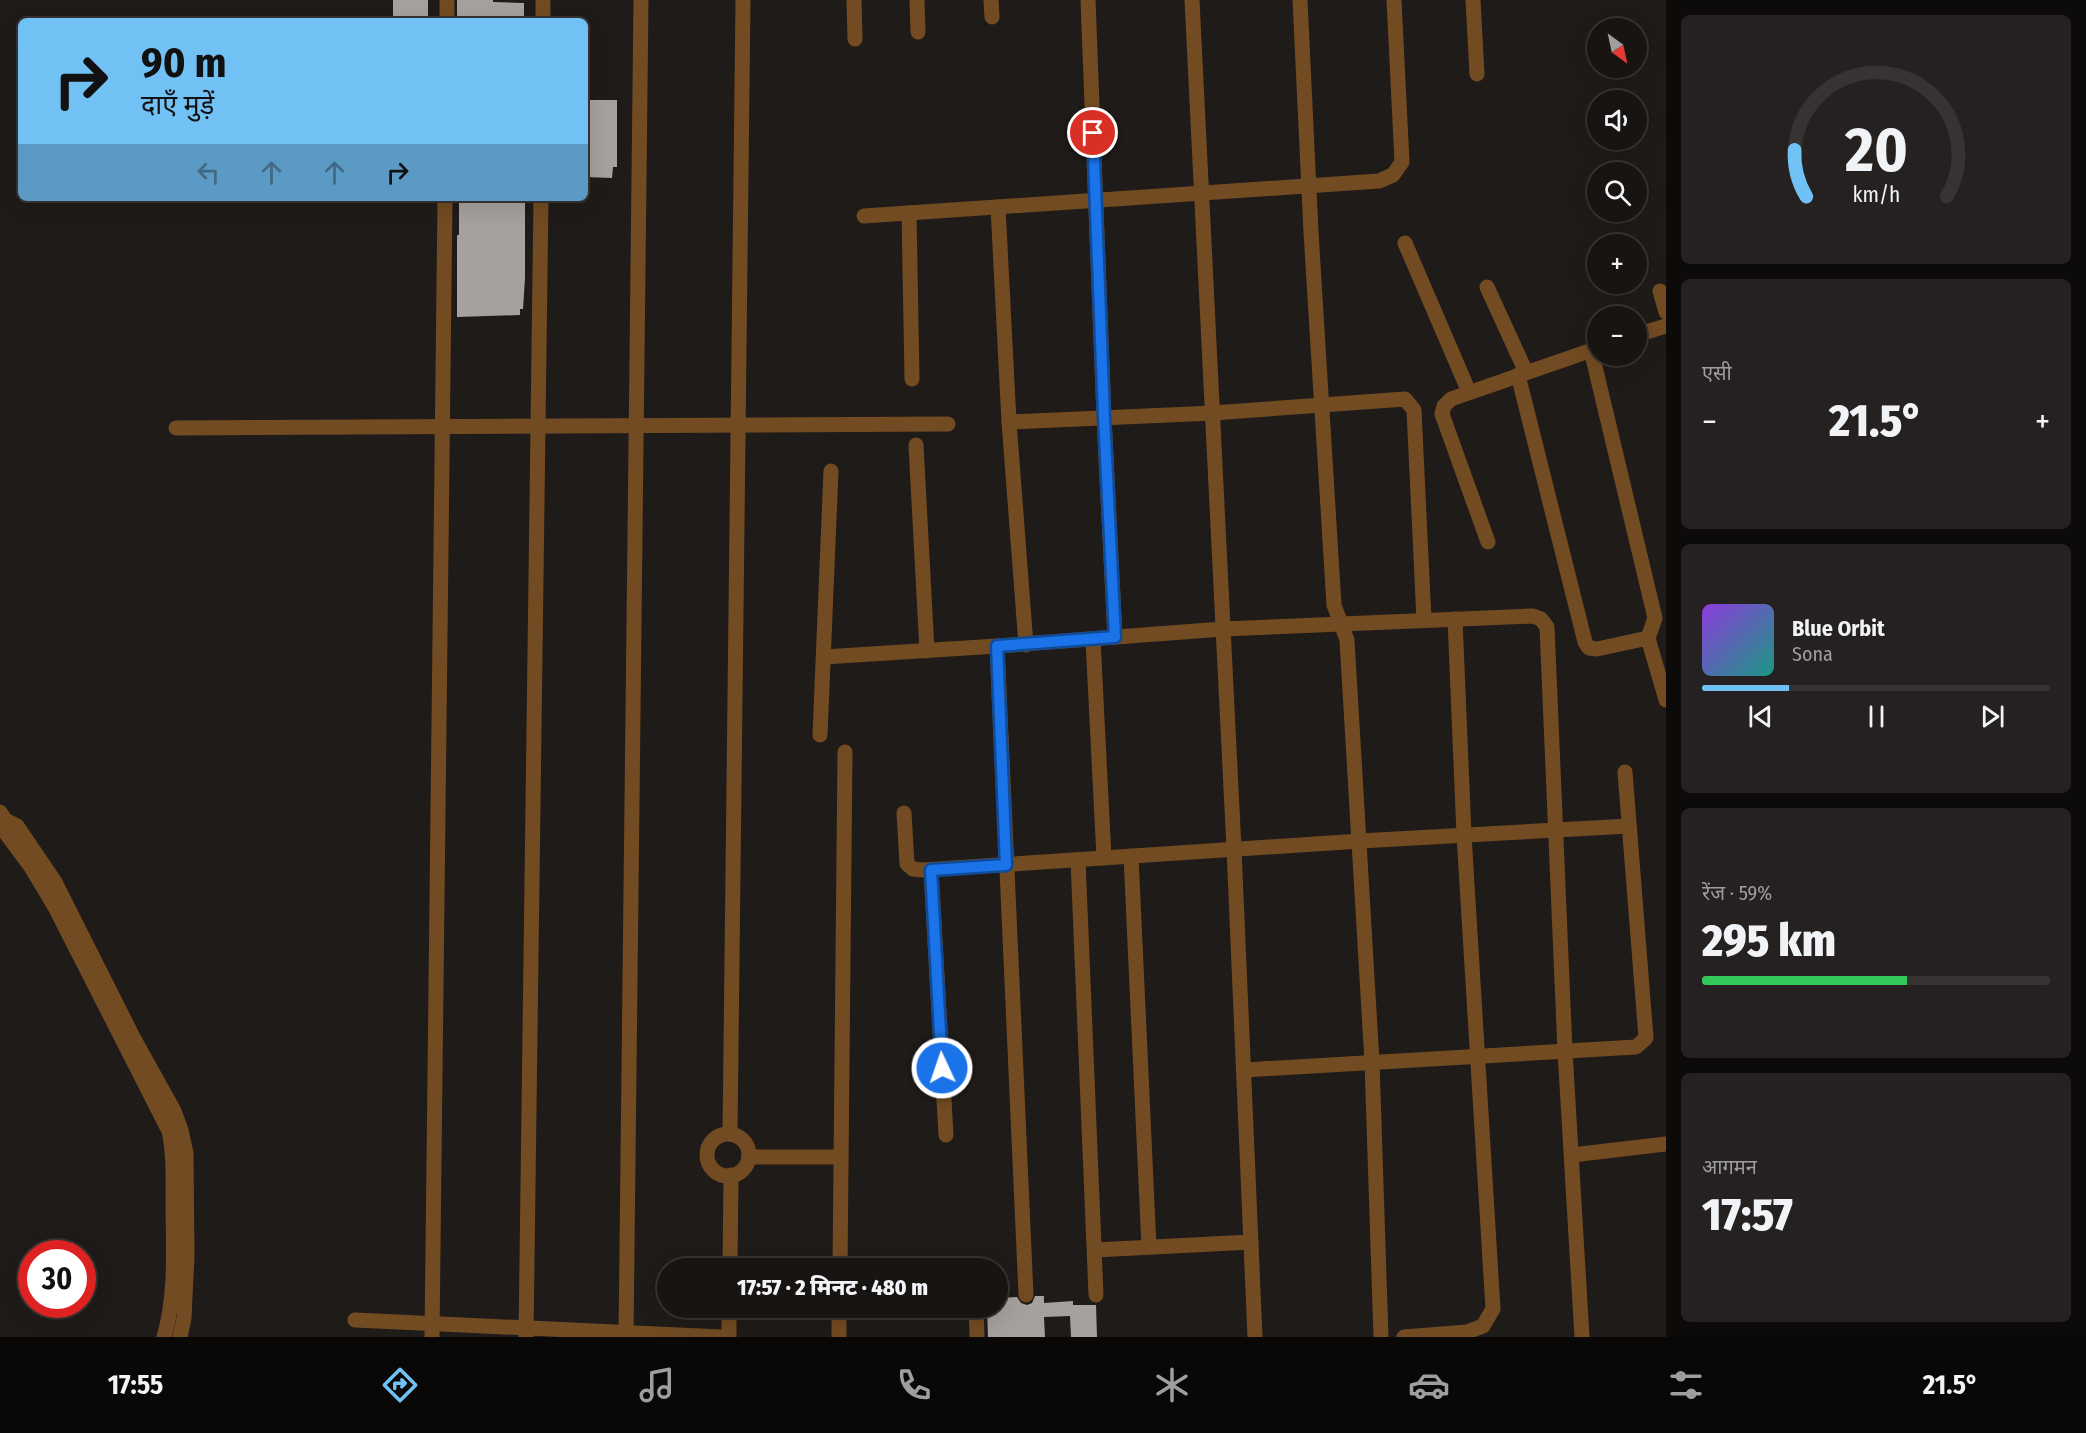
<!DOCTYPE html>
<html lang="hi">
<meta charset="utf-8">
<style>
body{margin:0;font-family:"Fira Sans Condensed","Noto Sans Devanagari",sans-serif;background:#242120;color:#f1f3f6;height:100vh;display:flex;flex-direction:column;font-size:22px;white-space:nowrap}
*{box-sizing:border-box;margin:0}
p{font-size:20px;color:#9e9e9f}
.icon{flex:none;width:33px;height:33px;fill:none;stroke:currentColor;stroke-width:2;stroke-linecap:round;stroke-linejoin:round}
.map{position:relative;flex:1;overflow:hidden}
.side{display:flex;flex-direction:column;gap:15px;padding:15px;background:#0d0b0a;width:420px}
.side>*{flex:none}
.guide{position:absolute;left:18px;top:18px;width:570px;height:183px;border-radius:9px;box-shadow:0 6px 24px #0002,0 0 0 2px #363332;background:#72c1f5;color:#111;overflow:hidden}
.needle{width:39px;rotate:147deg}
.tools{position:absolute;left:1587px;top:18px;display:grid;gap:12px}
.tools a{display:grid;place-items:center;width:60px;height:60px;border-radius:50%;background:#171412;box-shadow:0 6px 24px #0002,0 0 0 2px #363332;font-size:30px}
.speed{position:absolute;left:18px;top:1240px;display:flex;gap:12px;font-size:30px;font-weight:700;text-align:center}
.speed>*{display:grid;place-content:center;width:78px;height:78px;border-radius:50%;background:#171412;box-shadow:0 6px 24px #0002,0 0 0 2px #363332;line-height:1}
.speed .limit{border:9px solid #d22;background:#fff;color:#111}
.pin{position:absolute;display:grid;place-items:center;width:51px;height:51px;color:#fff;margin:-26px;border:3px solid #fff;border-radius:50%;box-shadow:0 2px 6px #0007}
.me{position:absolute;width:66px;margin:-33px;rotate:357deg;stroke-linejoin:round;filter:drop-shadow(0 0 4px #0008)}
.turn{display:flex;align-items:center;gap:21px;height:126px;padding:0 24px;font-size:27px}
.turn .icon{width:78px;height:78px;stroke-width:2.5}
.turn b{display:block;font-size:42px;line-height:51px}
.lanes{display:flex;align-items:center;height:57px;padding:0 24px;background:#0003;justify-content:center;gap:30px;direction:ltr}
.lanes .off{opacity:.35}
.big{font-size:45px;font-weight:800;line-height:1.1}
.side .widget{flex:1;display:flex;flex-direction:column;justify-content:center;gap:9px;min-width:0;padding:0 21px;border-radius:9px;background:#242120}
.side .dial{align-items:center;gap:0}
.dial svg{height:156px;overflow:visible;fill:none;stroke:#363332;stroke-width:7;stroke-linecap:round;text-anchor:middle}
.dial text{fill:#f1f3f6;stroke:none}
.song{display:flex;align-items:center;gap:18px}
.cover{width:72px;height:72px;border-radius:9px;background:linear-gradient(135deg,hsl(270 70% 55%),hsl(170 70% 35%))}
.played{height:6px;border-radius:3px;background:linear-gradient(90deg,#72c1f5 25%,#363332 25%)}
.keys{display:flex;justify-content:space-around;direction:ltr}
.heat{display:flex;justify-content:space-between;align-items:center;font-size:33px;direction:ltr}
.charge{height:9px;border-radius:4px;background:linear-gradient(90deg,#34c759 59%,#363332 0)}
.trip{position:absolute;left:657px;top:1258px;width:351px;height:60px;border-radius:30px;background:#171412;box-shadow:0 6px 24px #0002,0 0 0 2px #363332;font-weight:800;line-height:60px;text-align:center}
.tab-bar{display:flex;height:96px;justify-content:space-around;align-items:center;background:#090807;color:#9e9e9f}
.tab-bar .icon{width:42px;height:42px}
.tab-bar .on{color:#72c1f5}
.tab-bar b{font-size:27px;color:#f1f3f6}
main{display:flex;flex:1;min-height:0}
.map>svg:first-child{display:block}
.building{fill:#a6a19e}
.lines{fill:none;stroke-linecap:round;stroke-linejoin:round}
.minor{stroke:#724b22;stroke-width:15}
.route-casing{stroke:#114b97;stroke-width:15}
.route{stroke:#1a73e8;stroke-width:10}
</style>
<main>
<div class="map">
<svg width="1666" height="1337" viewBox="0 0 1666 1337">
<rect width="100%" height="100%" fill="#1f1b18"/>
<!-- building -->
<g class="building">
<rect x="393" y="0" width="35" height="21"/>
<path d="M457 0H493V2L524 3V21H493V19L457 21Z"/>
<path d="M588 100H617V167H613L612 178 586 177Z"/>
<path d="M525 198V278L523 309H520V315L457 317V235H459V199Z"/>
<path d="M1035 1296H1044V1303L1073 1301V1305H1096L1097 1337H1071L1070 1316 1044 1317 1045 1337H988L987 1308H998V1298L1017 1297 1021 1303 1027 1305 1032 1303Z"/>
</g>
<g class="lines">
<!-- minor -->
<g class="minor">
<path d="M854 0 855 39"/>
<path d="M917 0 918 32"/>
<path d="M991 0 992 17"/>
<path d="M1088 0 1104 417 1115 637"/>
<path d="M1192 0 1234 849 1255 1337"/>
<path d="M1300 0 1311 232 1334 605 1347 640 1372 1062 1381 1337"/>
<path d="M1473 0 1477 74"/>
<path d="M447 21V0"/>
<path d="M543 21V0"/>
<path d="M998 207 1009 422 1026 645"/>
<path d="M909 213 912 379"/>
<path d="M864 216 1379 181 1393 175 1402 162 1394 0"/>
<path d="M1405 243 1469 392"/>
<path d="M1487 287 1526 372"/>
<path d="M1660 291 1666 312"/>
<path d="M1636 335 1666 326"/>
<path d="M1591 350 1655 618 1648 638"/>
<path d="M1518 375 1585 642 1589 648 1597 649 1648 638 1666 700"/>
<path d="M1009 422 1213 413 1405 399 1414 410 1424 620"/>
<path d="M176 428 948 424"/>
<path d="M916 445 927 651"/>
<path d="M1488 542 1442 414 1444 406 1451 399 1598 348"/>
<path d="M1093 640 1104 858"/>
<path d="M824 657 997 646"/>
<path d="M820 735 831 471"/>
<path d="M0 812 5 820V832L31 867 56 909 169 1131C174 1154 173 1176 173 1200 173 1246 177 1292 164 1337"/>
<path d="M904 813 907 864 913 869 922 870 1360 841 1629 826"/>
<path d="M5 820 17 826 55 882 134 1039 174 1111 181 1130 186 1153 187 1255 184 1318 180 1337"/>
<path d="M1131 856 1149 1247"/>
<path d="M1078 860 1096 1295"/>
<path d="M931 870 946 1135"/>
<path d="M1244 1070 1636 1047 1646 1038 1625 772"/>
<path d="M730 1134 743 0"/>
<circle cx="728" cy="1155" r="21"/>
<path d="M1572 1155 1666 1144"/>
<path d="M749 1157H841"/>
<path d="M1095 1250 1251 1242"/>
<path d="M730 1269 731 1175"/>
<path d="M840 1269 845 752"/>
<path d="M1026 1295 997 646 1223 629 1533 616 1541 619 1547 627 1565 1051 1582 1337"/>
<path d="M976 1308 977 1337"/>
<path d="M355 1320 722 1337"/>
<path d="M432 1337 445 198"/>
<path d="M526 1337 541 198"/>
<path d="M626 1337 641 0"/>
<path d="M729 1337V1308"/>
<path d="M839 1337V1308"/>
<path d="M1404 1337 1467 1332 1483 1326 1493 1309 1464 835 1455 619"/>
</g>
</g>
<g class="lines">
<defs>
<path id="route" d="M942 1068 931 870 1006 865 997 646 1115 637 1104 417 1093 133"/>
</defs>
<!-- route casing -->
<use href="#route" class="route-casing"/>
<!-- route -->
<use href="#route" class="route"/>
</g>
</svg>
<div class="tools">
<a><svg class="needle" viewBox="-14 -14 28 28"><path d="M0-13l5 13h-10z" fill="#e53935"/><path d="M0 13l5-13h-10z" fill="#9e9e9f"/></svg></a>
<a><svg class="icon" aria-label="sound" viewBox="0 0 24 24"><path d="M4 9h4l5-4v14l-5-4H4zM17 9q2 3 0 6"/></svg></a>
<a><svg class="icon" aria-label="search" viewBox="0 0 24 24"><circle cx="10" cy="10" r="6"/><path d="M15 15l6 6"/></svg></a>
<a>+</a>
<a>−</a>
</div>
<div class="speed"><div class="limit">30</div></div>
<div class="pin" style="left:1093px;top:133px;background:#d93025"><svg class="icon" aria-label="arrive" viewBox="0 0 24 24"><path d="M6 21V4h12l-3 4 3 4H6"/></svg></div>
<svg class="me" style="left:942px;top:1068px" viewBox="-20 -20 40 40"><circle r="17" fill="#1a73e8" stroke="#fff" stroke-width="3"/><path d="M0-11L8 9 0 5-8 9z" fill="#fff"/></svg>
<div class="trip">17:57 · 2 मिनट · 480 m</div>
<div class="guide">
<div class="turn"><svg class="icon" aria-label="right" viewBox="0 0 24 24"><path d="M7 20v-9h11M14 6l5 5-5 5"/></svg><div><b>90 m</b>दाएँ मुड़ें</div></div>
<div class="lanes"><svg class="icon off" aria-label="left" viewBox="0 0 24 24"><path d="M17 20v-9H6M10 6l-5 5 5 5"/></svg><svg class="icon off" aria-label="ahead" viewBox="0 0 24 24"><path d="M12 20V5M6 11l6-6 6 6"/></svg><svg class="icon off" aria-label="ahead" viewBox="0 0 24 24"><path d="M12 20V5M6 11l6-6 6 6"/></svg><svg class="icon" aria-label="right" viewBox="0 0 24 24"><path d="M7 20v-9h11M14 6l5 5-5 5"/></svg></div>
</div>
</div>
<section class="side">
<div class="widget dial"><svg viewBox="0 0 100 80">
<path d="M14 69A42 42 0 1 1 86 69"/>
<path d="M14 69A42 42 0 0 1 8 45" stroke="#72c1f5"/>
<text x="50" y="56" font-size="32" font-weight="700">20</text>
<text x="50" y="72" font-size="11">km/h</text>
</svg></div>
<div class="widget"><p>एसी</p>
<div class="heat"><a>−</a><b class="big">21.5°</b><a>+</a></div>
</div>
<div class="widget">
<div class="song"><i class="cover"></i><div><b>Blue Orbit</b><p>Sona</p></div></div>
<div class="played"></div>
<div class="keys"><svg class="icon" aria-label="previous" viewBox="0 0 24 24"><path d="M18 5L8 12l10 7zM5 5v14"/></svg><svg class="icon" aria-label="pause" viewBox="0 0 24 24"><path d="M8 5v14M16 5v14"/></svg><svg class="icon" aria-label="next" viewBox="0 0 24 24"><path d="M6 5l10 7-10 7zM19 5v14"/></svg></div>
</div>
<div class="widget"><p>रेंज · 59%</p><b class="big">295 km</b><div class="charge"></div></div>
<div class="widget"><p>आगमन</p><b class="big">17:57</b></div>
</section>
</main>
<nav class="tab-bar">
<b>17:55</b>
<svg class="icon on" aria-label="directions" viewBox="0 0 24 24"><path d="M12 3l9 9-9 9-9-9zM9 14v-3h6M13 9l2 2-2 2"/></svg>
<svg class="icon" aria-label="music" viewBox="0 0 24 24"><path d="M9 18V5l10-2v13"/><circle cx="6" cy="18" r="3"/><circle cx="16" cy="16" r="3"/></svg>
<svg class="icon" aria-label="phone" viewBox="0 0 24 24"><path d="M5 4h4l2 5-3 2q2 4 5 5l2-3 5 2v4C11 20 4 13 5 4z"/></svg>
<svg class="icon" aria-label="climate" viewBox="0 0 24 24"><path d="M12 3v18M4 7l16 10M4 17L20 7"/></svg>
<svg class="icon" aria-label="car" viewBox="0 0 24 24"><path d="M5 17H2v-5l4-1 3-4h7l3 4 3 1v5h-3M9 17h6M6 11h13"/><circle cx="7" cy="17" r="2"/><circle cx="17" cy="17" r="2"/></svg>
<svg class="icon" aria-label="filters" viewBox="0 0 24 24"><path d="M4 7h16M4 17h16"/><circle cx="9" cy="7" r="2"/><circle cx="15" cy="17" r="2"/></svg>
<b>21.5°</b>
</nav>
